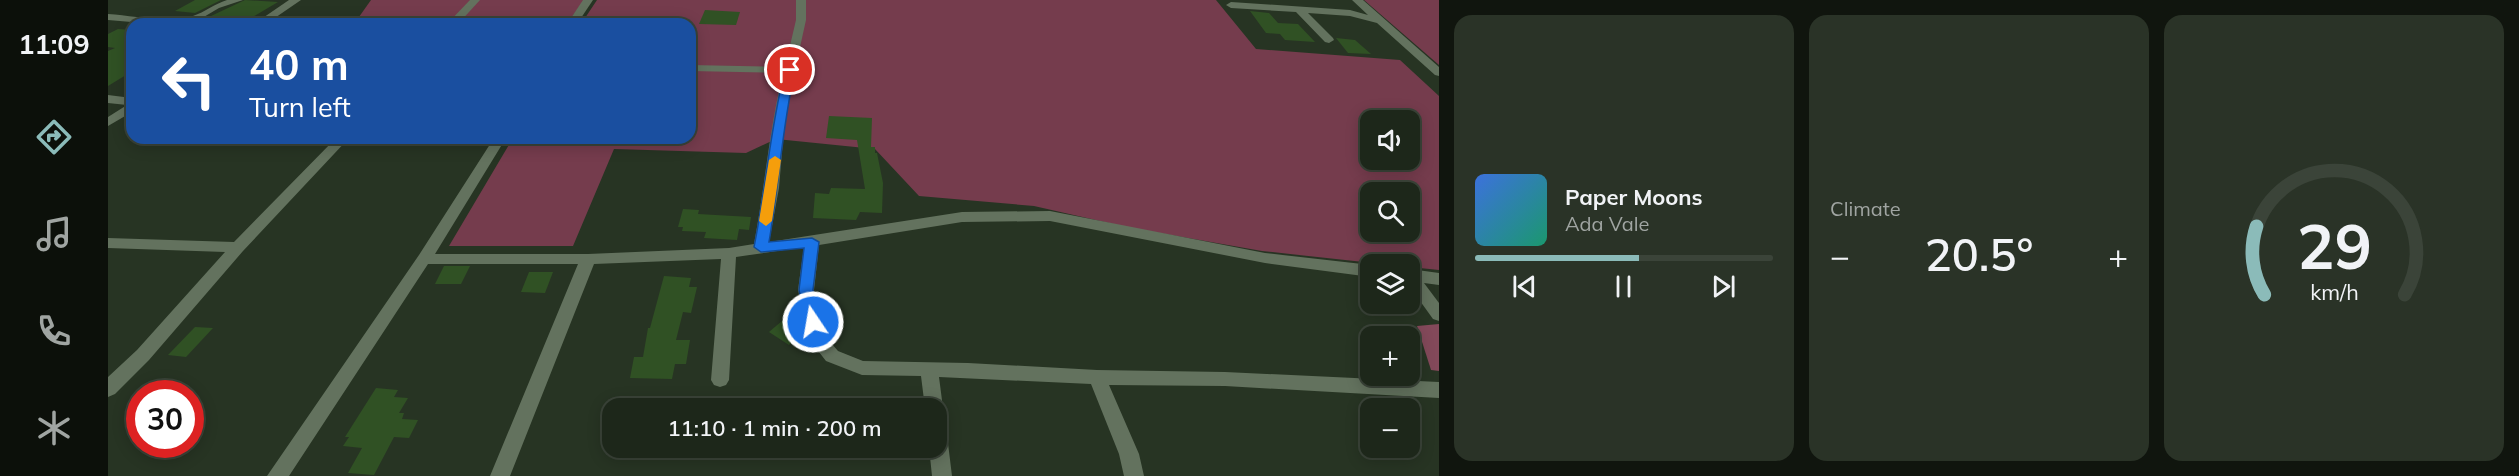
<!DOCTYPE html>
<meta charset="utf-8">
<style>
body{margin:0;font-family:Mulish,sans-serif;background:#2a3327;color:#f1f3f6;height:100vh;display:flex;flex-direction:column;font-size:22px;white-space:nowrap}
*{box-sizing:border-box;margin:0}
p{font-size:20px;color:#a0a5a2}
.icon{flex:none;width:33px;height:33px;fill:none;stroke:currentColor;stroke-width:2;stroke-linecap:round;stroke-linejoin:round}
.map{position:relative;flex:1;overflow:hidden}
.panel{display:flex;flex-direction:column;gap:15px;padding:15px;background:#10150e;width:1080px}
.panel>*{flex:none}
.guide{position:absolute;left:18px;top:18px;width:570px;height:126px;border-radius:18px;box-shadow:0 3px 15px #0003,0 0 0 2px #3b4439;background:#1a4fa0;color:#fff;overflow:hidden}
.fabs{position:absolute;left:1252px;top:110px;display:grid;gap:12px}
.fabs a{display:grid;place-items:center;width:60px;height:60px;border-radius:12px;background:#1d271a;box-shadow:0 3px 15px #0003,0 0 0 2px #3b4439;font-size:30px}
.speed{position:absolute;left:18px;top:380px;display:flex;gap:12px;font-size:30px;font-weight:700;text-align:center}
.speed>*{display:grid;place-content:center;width:78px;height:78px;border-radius:50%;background:#1d271a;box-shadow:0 3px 15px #0003,0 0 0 2px #3b4439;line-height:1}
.speed .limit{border:9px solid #d22;background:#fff;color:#111}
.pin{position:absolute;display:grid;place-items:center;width:51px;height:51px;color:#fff;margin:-26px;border:3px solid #fff;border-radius:50%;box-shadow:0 2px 6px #0007}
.me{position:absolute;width:66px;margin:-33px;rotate:348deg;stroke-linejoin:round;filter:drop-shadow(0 0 4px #0008)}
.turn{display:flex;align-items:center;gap:21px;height:126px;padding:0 24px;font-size:27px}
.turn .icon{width:78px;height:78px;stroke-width:2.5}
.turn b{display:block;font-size:42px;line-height:51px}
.big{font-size:45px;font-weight:600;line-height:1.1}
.panel .card{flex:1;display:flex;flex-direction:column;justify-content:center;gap:9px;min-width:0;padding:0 21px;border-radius:18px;background:#2a3327}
.panel .dial{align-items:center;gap:0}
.dial svg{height:156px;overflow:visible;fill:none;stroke:#3b4439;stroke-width:7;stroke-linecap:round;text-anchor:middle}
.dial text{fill:#f1f3f6;stroke:none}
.song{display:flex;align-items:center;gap:18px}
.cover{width:72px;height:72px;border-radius:9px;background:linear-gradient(135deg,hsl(220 70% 55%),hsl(160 70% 35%))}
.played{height:6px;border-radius:3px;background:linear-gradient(90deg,#8bbbb9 55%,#3b4439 55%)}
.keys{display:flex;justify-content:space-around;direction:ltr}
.heat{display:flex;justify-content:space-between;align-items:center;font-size:33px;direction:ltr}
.panel .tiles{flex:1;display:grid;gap:15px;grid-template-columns:repeat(3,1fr)}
.trip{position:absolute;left:494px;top:398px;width:345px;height:60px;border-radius:18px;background:#1d271a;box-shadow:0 3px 15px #0003,0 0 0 2px #3b4439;font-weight:600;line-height:60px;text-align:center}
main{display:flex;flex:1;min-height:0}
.dock{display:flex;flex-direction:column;width:108px;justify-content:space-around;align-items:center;background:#0c100a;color:#a0a5a2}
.dock .icon{width:42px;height:42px}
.dock .current{color:#8bbbb9}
.dock b{font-size:27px;color:#f1f3f6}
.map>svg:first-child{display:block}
.green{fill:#753c4d;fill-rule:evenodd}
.forest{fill:#83495a}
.building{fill:#305124}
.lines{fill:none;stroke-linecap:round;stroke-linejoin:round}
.minor{fill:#63725e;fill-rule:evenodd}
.route{fill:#1a73e8;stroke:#114b97;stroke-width:1.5}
.slow{fill:#f59e0b}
</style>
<main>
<nav class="dock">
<b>11:09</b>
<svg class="icon current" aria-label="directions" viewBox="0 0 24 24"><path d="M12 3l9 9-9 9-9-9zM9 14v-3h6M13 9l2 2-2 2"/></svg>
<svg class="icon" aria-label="music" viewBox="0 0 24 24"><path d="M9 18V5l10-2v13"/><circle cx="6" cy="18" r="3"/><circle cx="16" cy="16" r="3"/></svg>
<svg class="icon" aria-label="phone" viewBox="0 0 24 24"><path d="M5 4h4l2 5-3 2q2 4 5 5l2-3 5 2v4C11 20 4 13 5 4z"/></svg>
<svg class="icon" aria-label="climate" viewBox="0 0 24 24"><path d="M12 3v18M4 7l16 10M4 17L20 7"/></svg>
</nav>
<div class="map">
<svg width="1331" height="476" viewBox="0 0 1331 476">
<rect width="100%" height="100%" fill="#273423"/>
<!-- green -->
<g class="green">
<path d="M263 0H476L459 24H246Z"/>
<path d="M489 0H1108L1148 49 1292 60 1331 96V270L1302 267V264H1274L1154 251 1023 228 926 206 811 196 767 149 668 139 638 153 506 149 465 246H341L405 138H582V24H473ZM1263 120H1302V159H1263ZM1263 192H1302V231H1263Z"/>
<path d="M1256 0H1331V65Z"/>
</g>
<!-- forest -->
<path class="forest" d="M1331 324V371L1323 370 1309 326Z"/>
<!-- building -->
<g class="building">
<path d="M87 0H113L87 13 67 11Z"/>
<path d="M137 0 170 2 143 18 103 16Z"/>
<path d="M597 10 632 12 628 25 591 24Z"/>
<path d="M1142 11 1161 13 1170 23 1190 24 1207 42 1177 40 1172 34 1158 33Z"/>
<path d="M10 29 24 30V76L18 75 0 86V51L7 48 0 47V34Z"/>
<path d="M1228 38 1247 40 1263 54 1240 53Z"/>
<path d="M721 116 764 118 763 147H767V153H769L775 183 774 213 752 212 748 220 705 218 707 193 721 194 723 188 757 189 749 140 718 138Z"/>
<path d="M575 209 591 210 590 214 643 217 641 230 631 229 629 240 596 238 598 232 574 231 575 227H570Z"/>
<path d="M336 266H362L353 284H327Z"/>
<path d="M421 272H445L437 293 413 292Z"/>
<path d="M556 276 583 278 581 287H589L583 313 575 312 568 340H582L578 364H567L564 379 522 378 526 357H535L540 328H542Z"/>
<path d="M681 315 695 324 696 331 681 345 661 332Z"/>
<path d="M87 327 105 328 78 357 60 355Z"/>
<path d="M268 388 290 390 286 397 300 398 291 413H296L294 419 310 420 301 438 286 437 266 475 240 473 254 448 235 446 241 437H237Z"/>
</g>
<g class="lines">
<!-- minor -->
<g class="minor">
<path d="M119 0H135L111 8 89 21 47 24 0 20V14C27 16 58 23 85 16 97 12 106 4 119 0Z"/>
<path d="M181 0H193L158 24H146Z"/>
<path d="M362 0H372L350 24H339Z"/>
<path d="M475 0H485L469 24H459Z"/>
<path d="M688 0H698V20L677 115 671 188 661 242 854 212 942 211 1157 253 1263 265V277L1157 263 942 221 854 222 711 245 706 290 717 336 730 351 755 361 860 363 989 370 1117 372 1331 382V398L1117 386 1001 385 1031 454 1036 476H1016L1011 454 983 384 831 377 835 408 833 414 828 415V408H817L813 376 754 375 718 361 700 338 690 290 696 247 628 257 621 380 618 385 612 387 606 385 603 380 613 259 486 264 402 476H382L470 264H320L181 476H159L311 255 386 138H398L327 254H480L621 248 646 244C657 187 661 130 675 73L582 71V65L677 67 688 20Z"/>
<path d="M1244 0H1255L1331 67V76L1327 75 1269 23 1242 16 1200 13 1225 38 1226 40 1221 43 1217 42 1188 12 1123 8 1118 5 1123 2 1242 10 1260 15Z"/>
<path d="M0 95 24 98V112L0 126V117L19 105 0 103Z"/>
<path d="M228 138H241L135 251 41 360 7 394 0 397V377L29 350 117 252 0 248V238L126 242Z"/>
<path d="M1302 269 1331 273V285L1316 283 1331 303V321L1325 319 1302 287Z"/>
<path d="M828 419 835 421 838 427 844 476H824L821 447H828Z"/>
</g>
</g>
<!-- route -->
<path class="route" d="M682 67 687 70C674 127 671 185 661 242L704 238 711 242 705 290 713 322 710 326H700L697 322 691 290 696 248 653 252 646 247C658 188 662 128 677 70Z"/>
<!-- slow -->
<path class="slow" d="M667 156 673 160 664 221 658 226 651 221 661 160Z"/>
</svg>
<div class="fabs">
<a><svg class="icon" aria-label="sound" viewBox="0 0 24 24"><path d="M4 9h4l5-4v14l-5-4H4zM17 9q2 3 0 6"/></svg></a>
<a><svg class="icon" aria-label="search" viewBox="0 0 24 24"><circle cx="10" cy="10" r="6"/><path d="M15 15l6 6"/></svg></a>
<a><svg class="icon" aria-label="layers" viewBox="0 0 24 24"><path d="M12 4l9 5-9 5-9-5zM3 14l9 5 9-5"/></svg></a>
<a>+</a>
<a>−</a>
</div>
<div class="speed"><div class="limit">30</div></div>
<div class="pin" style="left:682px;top:70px;background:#d93025"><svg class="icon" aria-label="arrive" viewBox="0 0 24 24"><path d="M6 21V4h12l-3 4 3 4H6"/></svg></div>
<svg class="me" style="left:705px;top:322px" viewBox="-20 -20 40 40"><circle r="17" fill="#1a73e8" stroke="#fff" stroke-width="3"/><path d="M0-11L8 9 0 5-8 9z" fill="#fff"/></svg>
<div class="trip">11:10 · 1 min · 200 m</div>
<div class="guide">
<div class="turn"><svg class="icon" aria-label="left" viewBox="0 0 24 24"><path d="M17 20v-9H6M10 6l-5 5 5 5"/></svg><div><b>40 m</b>Turn left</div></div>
</div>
</div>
<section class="panel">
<div class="tiles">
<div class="card">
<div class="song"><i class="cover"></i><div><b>Paper Moons</b><p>Ada Vale</p></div></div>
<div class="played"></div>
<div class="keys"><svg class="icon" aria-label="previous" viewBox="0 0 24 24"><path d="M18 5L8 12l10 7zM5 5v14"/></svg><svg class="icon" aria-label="pause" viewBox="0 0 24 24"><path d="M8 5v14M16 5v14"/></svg><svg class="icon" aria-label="next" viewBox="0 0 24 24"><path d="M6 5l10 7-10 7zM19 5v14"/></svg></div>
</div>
<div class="card"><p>Climate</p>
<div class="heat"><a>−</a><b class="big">20.5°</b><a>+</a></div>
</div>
<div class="card dial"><svg viewBox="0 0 100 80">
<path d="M14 69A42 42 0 1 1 86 69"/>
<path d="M14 69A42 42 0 0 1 10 34" stroke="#8bbbb9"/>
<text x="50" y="56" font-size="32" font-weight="700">29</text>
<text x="50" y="72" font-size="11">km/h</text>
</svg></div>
</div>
</section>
</main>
